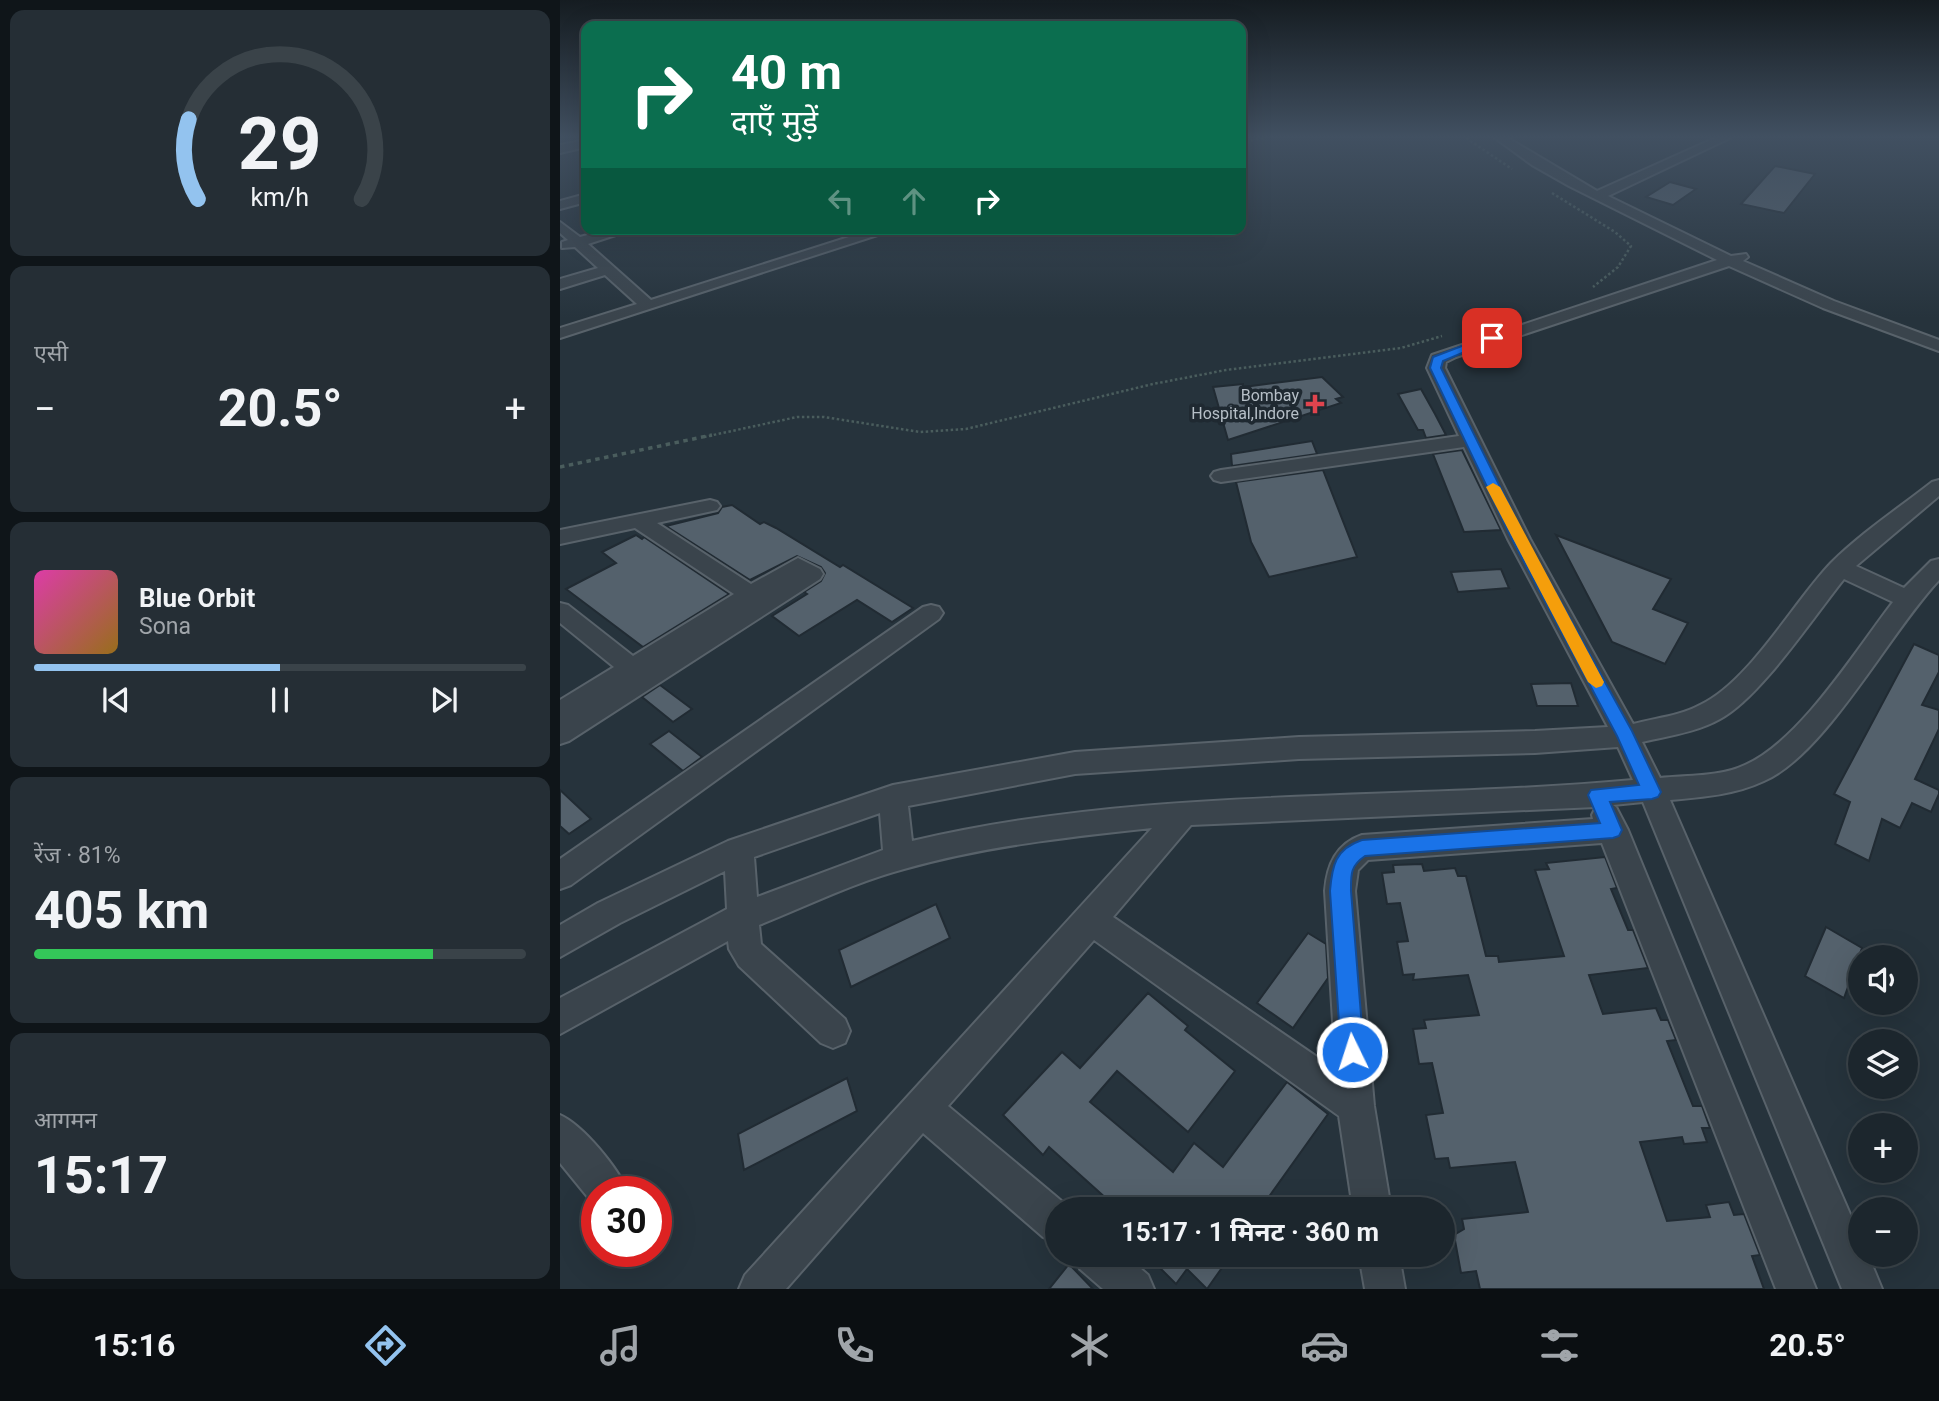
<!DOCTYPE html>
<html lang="hi">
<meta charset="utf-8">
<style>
body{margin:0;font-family:Roboto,"Noto Sans Devanagari",sans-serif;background:#252e35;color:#f1f3f6;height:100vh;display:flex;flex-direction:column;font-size:26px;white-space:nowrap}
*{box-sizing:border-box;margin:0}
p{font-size:23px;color:#a0a5aa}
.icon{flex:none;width:38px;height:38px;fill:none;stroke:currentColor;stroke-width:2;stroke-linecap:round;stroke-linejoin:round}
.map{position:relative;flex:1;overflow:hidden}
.drawer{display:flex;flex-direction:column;gap:10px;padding:10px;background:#0f1519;width:560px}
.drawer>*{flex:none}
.banner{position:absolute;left:21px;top:21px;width:665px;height:214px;border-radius:14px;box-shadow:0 7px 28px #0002,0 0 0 2px #3a4349;background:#0b6e4f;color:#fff;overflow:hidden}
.buttons{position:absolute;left:1288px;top:945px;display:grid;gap:14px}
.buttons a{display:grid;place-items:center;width:70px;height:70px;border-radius:50%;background:#1c262d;box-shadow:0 7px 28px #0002,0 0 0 2px #3a4349;font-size:35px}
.speed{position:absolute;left:21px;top:1176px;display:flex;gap:14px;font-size:35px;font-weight:700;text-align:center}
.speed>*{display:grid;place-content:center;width:91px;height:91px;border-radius:50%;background:#1c262d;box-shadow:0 7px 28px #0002,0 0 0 2px #3a4349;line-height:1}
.speed .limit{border:10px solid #d22;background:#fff;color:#111}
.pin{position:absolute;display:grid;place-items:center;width:60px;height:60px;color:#fff;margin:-30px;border-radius:14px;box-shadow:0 4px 10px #0006}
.me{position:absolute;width:77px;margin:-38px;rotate:356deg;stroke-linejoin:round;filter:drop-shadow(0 0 5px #0008)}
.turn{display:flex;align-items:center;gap:24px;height:147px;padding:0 35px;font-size:32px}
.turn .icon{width:91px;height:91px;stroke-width:2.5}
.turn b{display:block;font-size:49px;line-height:60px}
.lanes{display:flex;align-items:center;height:66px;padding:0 35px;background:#0003;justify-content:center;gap:35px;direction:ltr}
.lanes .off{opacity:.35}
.big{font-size:52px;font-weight:700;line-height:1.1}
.drawer .widget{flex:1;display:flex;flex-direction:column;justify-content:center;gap:10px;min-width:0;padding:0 24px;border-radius:14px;background:#252e35}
.drawer .dial{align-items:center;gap:0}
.dial svg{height:182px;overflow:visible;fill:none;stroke:#3a4349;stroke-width:7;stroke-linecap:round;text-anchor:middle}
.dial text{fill:#f1f3f6;stroke:none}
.song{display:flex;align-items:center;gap:21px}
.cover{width:84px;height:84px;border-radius:10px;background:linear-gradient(135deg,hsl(320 70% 55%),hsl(40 70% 35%))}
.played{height:7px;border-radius:4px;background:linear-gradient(90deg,#93c3ef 50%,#3a4349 50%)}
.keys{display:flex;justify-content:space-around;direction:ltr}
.heat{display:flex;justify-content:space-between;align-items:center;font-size:38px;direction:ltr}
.charge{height:10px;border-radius:5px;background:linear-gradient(90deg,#34c759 81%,#3a4349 0)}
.trip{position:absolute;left:485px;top:1197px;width:410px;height:70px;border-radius:35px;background:#1c262d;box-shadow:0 7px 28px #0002,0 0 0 2px #3a4349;font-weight:700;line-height:70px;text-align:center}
.tabs{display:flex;height:112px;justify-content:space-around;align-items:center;background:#0b0f12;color:#a0a5aa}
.tabs .icon{width:49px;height:49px}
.tabs .active{color:#93c3ef}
.tabs b{font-size:32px;color:#f1f3f6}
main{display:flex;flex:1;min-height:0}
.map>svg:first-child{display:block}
.building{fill:#54616c;stroke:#212b33;stroke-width:2}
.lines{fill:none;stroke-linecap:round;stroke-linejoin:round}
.minor-casing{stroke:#58626a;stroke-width:4}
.path-far1{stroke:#4a5d5d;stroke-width:2.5;stroke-dasharray:2.5 2.5;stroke-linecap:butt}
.path{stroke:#4a5d5d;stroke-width:3.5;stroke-dasharray:4.5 4.5;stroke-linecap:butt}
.minor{fill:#3a444c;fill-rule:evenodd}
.route{fill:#1a73e8;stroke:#114b97;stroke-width:2}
.slow{fill:#f59e0b}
.health-dot{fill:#e0444e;stroke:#1f2931;stroke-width:2.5}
.labels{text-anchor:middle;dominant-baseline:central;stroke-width:7;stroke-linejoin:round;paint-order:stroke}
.far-poi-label{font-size:16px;fill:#b6bfc7;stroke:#1f2931;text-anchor:end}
</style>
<main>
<section class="drawer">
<div class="widget dial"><svg viewBox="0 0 100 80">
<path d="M14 69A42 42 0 1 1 86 69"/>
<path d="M14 69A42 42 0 0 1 10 34" stroke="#93c3ef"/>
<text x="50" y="56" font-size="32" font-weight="700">29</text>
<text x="50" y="72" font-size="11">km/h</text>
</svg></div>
<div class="widget"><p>एसी</p>
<div class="heat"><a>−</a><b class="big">20.5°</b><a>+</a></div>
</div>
<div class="widget">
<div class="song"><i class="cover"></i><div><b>Blue Orbit</b><p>Sona</p></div></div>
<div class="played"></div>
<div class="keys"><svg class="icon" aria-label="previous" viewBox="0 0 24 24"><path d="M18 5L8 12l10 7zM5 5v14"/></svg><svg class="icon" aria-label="pause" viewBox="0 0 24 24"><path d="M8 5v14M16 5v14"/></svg><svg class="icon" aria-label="next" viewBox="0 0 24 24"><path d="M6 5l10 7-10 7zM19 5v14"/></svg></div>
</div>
<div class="widget"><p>रेंज · 81%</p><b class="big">405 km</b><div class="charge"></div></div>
<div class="widget"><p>आगमन</p><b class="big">15:17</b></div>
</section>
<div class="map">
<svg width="1379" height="1289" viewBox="0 0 1379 1289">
<rect width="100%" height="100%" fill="#26333c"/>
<!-- building -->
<g class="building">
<path d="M1215 166 1255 174 1224 213 1181 204Z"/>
<path d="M1110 182 1136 189 1113 205 1086 197Z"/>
<path d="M762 377 783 397 776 399 781 403 668 440 653 387 683 384V387Z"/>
<path d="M861 389 875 414 886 435 866 438 863 430H858L838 394Z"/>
<path d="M752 441 757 454 672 466 671 454Z"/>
<path d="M902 450 941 530 904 532 873 454Z"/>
<path d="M763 470 797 557 709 577 691 542 676 482Z"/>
<path d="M172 505 200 524 204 522 216 528 280 567 283 565 353 608 332 622 297 600 239 636 212 616 247 594 244 592 261 581 265 573 261 567 237 556 190 580 106 526 158 513 162 507Z"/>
<path d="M76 535 82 539 84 537 169 594 83 647 6 589 56 563 42 552Z"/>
<path d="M996 535 1111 579 1093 609 1128 623 1105 664 1052 642Z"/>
<path d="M941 569 949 588 898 592 891 572Z"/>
<path d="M1354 644 1379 655V672L1362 705 1379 710V729L1355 779 1379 790V794L1371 812 1352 803 1340 828 1322 819 1309 861 1275 844 1290 802 1274 794Z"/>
<path d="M1011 683 1018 706H977L971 684Z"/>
<path d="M100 685 132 709 113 722 82 697Z"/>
<path d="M109 731 142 757 123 771 90 744Z"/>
<path d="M0 790 31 819 9 834 0 826Z"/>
<path d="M1045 857 1057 888 1051 889 1068 930H1073L1088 968 1029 975 1043 1014 1096 1008 1101 1020H1108L1116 1040 1107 1041 1133 1106H1142L1150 1128H1142L1147 1142 1124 1144 1122 1137 1080 1142 1107 1221 1150 1217 1146 1205 1169 1202 1174 1215 1184 1214 1200 1255 1192 1256 1204 1289H920L916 1271 901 1273 894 1235 904 1229 902 1219 968 1212 955 1162 890 1168 888 1158 875 1159 866 1115 883 1113 872 1063 859 1064 853 1029 866 1028 864 1020 919 1015 908 975 853 980 854 974 843 975 837 942 848 941 840 903 827 904 822 873 834 872 833 865 862 864 864 871 895 868 898 876H906L926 956H938L939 962 1004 956 975 870 989 869 986 863Z"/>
<path d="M376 904 390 938 291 987 279 950Z"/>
<path d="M1266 927 1302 948 1284 998 1245 976Z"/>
<path d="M748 933 766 944 768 978 733 1028 697 1003Z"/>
<path d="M588 993 628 1026 625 1030 675 1071 628 1132 557 1071 530 1102 613 1172 634 1143 663 1167 727 1082 768 1114 708 1198 721 1209H558L489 1147 483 1155 443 1115 502 1052 520 1068Z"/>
<path d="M287 1078 297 1111 184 1170 178 1134Z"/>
<path d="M605 1255H671L647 1289 627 1269 616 1284 597 1265Z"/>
<path d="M509 1264 533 1289H489Z"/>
</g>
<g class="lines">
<defs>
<g id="minor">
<path d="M935 138H948L1037 191 1155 138H1170L1048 196 1171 256 1186 254 1188 257 1183 261 1274 301 1379 340V351L1263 308 1169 266 896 357 886 362 885 368 970 539 1073 724C1095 718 1120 716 1140 705 1190 681 1232 604 1271 563 1301 533 1339 508 1372 482L1379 480V496L1296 566 1344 588 1371 561 1379 559V580C1329 633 1266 754 1204 781 1174 795 1143 797 1110 800L1300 1237V1255H1308L1322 1289H1282L1083 802 1053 805 1056 807 1068 830 1256 1289H1216L1042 843 808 860 798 870 795 891 814 1106 831 1209H793L779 1116 534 940 388 1106 511 1209H497V1243L483 1237 363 1133 226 1289H179L185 1275 592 828C508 837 425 846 344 869 295 882 247 906 199 925L201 944 285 1019 290 1031 285 1043 273 1048 261 1043 179 966 169 949 168 941 0 1034V998L167 909 165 871 60 923 0 957V925L38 903 168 841 333 785 515 752 739 737 975 731 1048 727 948 539 904 447 661 482 654 480 651 476 654 472 661 470 899 436 867 368 872 355 1157 260 1009 186 972 165ZM1284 579 1333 602C1296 650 1240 741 1185 765 1160 777 1127 775 1100 778L1082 742C1108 736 1137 732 1160 719 1200 698 1254 616 1284 579ZM1058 747 1073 780C832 802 589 785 352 841L348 806 515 774 739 759 975 753ZM1036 807 1032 815 1033 819 802 835C776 844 767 865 765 891L776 1070 553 917 631 825ZM320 813 323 850 197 897 194 857Z"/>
<path d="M26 140V147L0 153V145Z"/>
<path d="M26 194V202L0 209V201Z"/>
<path d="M0 222 20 237 50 229H74L28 244 91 300 314 229H336L0 338V328L77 304 45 275 0 289V279L38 268 15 247 2 248V242L8 240 0 233Z"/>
<path d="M150 500 157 502 160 506 157 510 97 523 191 584 238 558 260 569 263 574 260 579 9 741 0 744V700L54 667 0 623V603L8 605 73 656 174 594 75 528 0 544V530Z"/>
<path d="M371 605 379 607 383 613 379 619 11 885 0 889V859L363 607Z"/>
<path d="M0 1115C23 1125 58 1168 68 1192H37L35 1206 0 1163Z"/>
<path d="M514 1255H565L588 1275 594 1289H543L520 1269Z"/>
<path d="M799 1255H839L845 1289H805Z"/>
</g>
</defs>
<!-- minor casing -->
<use href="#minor" class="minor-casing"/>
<!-- path-far1 -->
<g class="path-far1">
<path d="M906 138 952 169"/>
<path d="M681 142 705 138"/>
<path d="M992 193 1055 232 1071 246 1058 267 1033 287"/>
<path d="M144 437 237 417H264L360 432 406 429 593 384 666 370 841 348 882 336"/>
</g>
<!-- path -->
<path class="path" d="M0 467 152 435"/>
<!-- minor -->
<use href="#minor" class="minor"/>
</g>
<!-- sky -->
<linearGradient id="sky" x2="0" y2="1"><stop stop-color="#151c21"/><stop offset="0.43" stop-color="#415061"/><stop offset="1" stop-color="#415061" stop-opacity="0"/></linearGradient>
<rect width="1379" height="318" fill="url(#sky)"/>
<!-- route -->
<path class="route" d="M928 336 938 338 883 361 881 368 966 539 1072 731 1101 792 1098 797 1092 799 1050 802 1062 830 1059 836 1053 838 805 856C790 866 791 875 791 891L804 1052 800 1060 792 1064 784 1060 781 1052 770 891C772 866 775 849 802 840L1040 823 1028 795 1031 790 1079 785 1057 736 952 539 870 368 873 357Z"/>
<!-- slow -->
<path class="slow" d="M933 483 940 487 1044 682 1042 686 1036 688 1028 682 926 487Z"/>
<!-- markers -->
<path class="health-dot" d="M751.5 393.5h7v7h7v7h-7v7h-7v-7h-7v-7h7z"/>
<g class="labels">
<!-- far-poi labels -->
<g class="far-poi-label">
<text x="739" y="395">Bombay<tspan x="739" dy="18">Hospital,Indore</tspan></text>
</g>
</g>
</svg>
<div class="buttons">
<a><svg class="icon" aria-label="sound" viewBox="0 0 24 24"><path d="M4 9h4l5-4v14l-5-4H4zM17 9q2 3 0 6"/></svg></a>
<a><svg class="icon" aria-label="layers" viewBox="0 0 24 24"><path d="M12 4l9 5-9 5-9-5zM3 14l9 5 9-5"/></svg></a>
<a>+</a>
<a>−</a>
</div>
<div class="speed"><div class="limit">30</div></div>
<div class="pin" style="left:932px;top:338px;background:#d93025"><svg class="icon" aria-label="arrive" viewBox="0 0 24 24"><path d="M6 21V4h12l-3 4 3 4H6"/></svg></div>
<svg class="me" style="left:792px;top:1052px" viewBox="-20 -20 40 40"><circle r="17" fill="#1a73e8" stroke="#fff" stroke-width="3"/><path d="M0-11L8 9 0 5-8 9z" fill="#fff"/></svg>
<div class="trip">15:17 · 1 मिनट · 360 m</div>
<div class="banner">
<div class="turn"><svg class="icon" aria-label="right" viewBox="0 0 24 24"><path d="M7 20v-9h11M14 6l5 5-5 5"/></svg><div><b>40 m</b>दाएँ मुड़ें</div></div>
<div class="lanes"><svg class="icon off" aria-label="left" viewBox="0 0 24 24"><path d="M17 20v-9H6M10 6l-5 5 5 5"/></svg><svg class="icon off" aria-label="ahead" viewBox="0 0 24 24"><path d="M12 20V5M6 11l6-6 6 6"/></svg><svg class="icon" aria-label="right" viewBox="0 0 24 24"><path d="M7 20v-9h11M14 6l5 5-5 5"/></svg></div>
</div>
</div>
</main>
<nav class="tabs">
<b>15:16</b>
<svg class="icon active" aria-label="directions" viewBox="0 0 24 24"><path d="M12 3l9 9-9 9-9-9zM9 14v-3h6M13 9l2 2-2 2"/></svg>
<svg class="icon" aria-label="music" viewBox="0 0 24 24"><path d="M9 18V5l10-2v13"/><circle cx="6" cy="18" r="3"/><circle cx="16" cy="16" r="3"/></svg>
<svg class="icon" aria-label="phone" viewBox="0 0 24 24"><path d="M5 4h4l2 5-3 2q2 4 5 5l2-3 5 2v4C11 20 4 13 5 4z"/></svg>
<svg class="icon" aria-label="climate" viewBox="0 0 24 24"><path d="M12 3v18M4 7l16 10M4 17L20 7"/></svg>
<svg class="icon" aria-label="car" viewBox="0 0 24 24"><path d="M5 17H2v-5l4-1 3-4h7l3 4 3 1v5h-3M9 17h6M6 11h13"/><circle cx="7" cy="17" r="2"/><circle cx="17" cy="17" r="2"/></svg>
<svg class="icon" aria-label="filters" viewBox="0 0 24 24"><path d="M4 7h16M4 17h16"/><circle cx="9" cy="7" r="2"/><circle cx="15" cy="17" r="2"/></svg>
<b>20.5°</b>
</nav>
